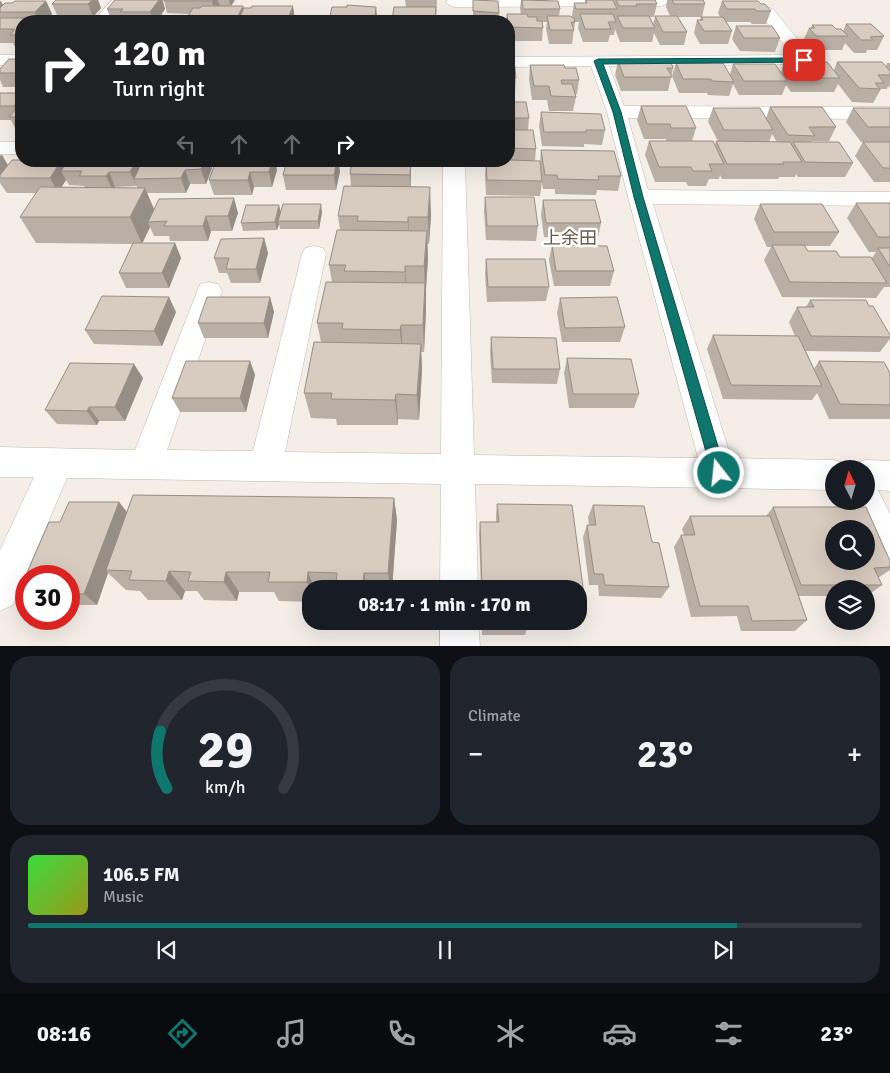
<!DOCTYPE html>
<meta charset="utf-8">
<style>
body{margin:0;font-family:Signika,"Noto Sans JP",sans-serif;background:#20242c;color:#f1f3f6;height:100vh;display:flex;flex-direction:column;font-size:19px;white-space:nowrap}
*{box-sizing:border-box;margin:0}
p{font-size:16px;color:#9ea1a6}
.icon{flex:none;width:28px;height:28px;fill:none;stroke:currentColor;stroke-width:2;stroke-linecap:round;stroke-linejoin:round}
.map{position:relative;height:646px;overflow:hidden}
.side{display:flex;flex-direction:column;gap:10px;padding:10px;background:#0d0f14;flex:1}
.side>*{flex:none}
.hud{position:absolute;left:15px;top:15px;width:500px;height:152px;border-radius:20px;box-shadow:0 5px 20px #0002;background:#202124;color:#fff;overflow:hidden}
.needle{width:32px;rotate:355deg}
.buttons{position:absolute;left:825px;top:460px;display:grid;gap:10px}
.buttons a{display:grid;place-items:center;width:50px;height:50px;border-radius:50%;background:#171b24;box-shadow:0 5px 20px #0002;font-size:25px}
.speed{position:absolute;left:15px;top:565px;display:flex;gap:10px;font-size:25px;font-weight:700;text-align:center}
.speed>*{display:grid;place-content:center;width:65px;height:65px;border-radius:50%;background:#171b24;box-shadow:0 5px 20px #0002;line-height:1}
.speed .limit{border:8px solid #d22;background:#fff;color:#111}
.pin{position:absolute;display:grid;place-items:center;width:42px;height:42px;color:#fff;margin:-21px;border-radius:10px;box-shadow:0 2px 8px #0006}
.me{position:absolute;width:55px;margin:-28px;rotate:344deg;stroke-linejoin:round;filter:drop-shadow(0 0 4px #0008)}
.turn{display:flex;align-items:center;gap:18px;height:105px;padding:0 15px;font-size:22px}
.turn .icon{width:65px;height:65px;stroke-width:2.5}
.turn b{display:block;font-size:35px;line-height:42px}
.lanes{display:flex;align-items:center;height:48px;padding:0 15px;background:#0003;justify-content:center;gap:25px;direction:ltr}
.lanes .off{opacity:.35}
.big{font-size:38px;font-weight:700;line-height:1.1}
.side .tile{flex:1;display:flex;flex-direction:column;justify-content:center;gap:8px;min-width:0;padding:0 18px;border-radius:20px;background:#20242c}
.side .dial{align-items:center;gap:0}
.dial svg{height:130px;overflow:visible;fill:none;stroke:#363941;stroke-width:7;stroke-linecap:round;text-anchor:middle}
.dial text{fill:#f1f3f6;stroke:none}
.song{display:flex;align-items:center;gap:15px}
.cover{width:60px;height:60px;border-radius:8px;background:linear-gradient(135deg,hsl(120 70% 55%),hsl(60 70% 35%))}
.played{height:5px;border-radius:2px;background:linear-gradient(90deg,#0f766e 85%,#363941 85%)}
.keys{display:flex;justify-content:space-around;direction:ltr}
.heat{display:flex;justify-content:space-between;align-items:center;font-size:28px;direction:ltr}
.side .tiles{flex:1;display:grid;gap:10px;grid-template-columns:1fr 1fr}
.tile:last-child{grid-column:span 2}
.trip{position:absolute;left:302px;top:580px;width:285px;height:50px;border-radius:20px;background:#171b24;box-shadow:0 5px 20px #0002;font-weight:700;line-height:50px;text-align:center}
.tabs{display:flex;height:80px;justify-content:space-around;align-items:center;background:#090b0e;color:#9ea1a6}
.tabs .icon{width:35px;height:35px}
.tabs .active{color:#0f766e}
.tabs b{font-size:22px;color:#f1f3f6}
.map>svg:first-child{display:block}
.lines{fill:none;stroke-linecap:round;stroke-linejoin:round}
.street-casing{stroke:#c2b8ac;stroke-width:1}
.street{fill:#fff;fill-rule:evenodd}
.wall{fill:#baafa4;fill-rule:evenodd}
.shaded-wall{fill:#978e86}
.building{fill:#d8cbbf;stroke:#978e86;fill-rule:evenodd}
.route{fill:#0f766e;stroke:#0a4d48}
.labels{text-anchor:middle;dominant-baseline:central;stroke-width:5;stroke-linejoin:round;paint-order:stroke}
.quarter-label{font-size:18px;fill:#6a5b4d;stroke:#fff}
</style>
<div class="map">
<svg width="890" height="646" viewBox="0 0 890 646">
<rect width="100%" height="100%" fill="#f4eee7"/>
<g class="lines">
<defs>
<g id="street">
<path d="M112 0H128L109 21H93Z"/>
<path d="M448 0H668L669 1 666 4 661 6 454 7 449 5 446 2Z"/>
<path d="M767 7 773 9 811 56 814 60 811 64 609 66 624 106 890 107V119L628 118 648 190 890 192V206L653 204 731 458 834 460 846 464 848 469H834V490L475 484 478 589H440L441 484 67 478 13 605 0 611V550L34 477H0V447L135 450 200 284 209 282 218 284 222 291 167 450 253 451 302 254 305 248 314 246 323 248 326 254 285 452 441 454 443 161H465L474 455 698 458 628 197 607 112 591 66 509 67V57L792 55 759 12 761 9Z"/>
<rect x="0" y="55" width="21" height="10"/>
<rect x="0" y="142" width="21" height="12"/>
<path d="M866 460 890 461V491L878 490 890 514V570L877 565 866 540V529H861L849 501H866V469H852L854 464Z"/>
<path d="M440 621H478L480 646H440Z"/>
</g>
</defs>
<!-- street casing -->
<use href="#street" class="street-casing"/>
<!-- street -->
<use href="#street" class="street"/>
</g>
<!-- wall -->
<g class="wall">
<path d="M56 0H98L101 8 93 17H58L52 4Z"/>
<path d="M115 0H235L231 6H243L244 8 295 19 294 21H188L187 18 189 14 167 13 164 0H163L165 9 157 21H112L107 9Z"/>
<path d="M405 0H437L436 21H392L394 7H406Z"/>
<path d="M473 0 499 13V20L473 18Z"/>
<path d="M521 0H546L560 9 559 16 573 18 572 16 574 3H585V0H613L614 2V0H655L657 4 654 17H649L653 25 655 16H670L666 7 667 0H703L705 4 702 17H720L718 13 722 1 761 4 771 11 766 24H752L750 22H726L732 31 728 44H700L694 33 697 20H700L701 17H677L687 32 684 45H660L654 33 652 42H620L615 29 614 35H610L608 42H583L578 28 579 22H575L572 44H549L546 29 547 22H542L543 28 542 41H509V21H506L507 14H521L520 8Z"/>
<path d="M0 1 3 5 46 1 52 14 48 18H68L69 21H21V48L16 49 13 43H0Z"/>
<path d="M376 7 377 21H331L330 16Z"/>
<path d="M846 24 884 36 877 50H867L866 53H854L845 43 842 50H810L803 41 809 28H811L812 25 843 31Z"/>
<path d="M736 26 780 38 775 52 740 51 732 39Z"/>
<path d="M21 59V87H3L0 80V69Z"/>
<path d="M509 60 516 78 515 92H509Z"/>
<path d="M618 61 673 68 668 91H621L615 75Z"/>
<path d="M784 62 834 70 837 62 886 66 887 63H890V88L888 86 887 89H881L873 103 852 102 838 84 834 92H791L786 85 782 95H739L733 84 729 96 708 95 707 93H679L672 76 676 63 730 74 733 64 781 72Z"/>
<path d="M530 65 565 68 579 80 577 94H575L576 97 573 111H549L547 100H532L529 79Z"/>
<path d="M0 93H21V132H17L11 120H0Z"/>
<path d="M509 102 529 118 528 130 536 149 535 161 540 163 541 150 621 176 618 191 597 190 596 195 555 194V189H543L542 182 540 196 486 195 485 175 486 163H484L483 161H509Z"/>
<path d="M641 106 696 128 692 141 715 145 716 141H718L708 122 713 108 766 118 770 107 836 127 829 141H812V142L853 163 845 177H798L796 174 795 177H779L778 179H722L720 175 719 179H709L706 186H688L686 182H655L645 155 649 141H666V139H644L637 120ZM772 134 777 142H769Z"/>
<path d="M853 108H890V182H874L855 156 863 142H861L846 122Z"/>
<path d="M541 112 605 130 602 145 584 144V147L542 146 539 126Z"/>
<path d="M0 155H2L8 165 212 168 206 184H190L186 193H147L154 209 238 213 232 231H211L208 241H170L169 236H154L150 227 142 243H175L181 258 169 288H126L119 273 133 244 36 243 20 217 37 193H7L0 183ZM66 180 69 185 84 186 85 187H61ZM137 186V188H115V187Z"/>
<path d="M216 161H275L277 170 272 187H254L252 195H214L209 180Z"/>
<path d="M390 161V163H411V187L431 214 429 244H427L428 258 426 288V310L424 352H421L422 370 419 420 398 419V425H337L336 419 311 418 304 393 321 342 317 323 332 282 329 265 340 230 338 216 351 186 350 174Z"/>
<path d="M340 171 336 190H286L283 175Z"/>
<path d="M485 197 538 226 536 241 486 240 484 211Z"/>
<path d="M543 200 601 223 598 238 544 237 541 215Z"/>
<path d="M856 203H890V287H884L876 298 782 297 764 260 771 247H767L754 219 760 204 839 232 830 246H805L808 251 840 257 872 258 876 252H869L847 218Z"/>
<path d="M281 211 322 212 319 229H280L279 224 277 230 243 231 241 223Z"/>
<path d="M264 238 268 253 260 283H231L227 273H219L214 258Z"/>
<path d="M552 245 614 271 610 286H554L549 260Z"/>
<path d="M486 259 549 287 546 301 487 302 485 274Z"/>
<path d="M270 297 274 312 268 338H204L198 323Z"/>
<path d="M560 298 625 327 620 342H562L557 313Z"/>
<path d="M810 300 869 306 890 335V339L880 352 806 351 814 369 819 361 890 373V419H829L817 393 812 400 723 399 707 349 713 335 795 336 789 322 797 307H806Z"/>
<path d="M176 312 162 346 94 344 85 330Z"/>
<path d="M491 337 560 369 557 384 492 383 490 352Z"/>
<path d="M567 358 639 394 634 408H569L564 373Z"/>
<path d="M250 361 255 375 246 412H180L172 398Z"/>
<path d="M143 378 125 421H99L97 425 57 424 45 410Z"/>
<path d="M133 495 394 498 397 520 392 589H311V602L279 601 274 592H239L237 601 204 600 197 591H185L182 600H148L140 591 126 590 108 573 97 605H69V576H26V587L22 584 49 522H60L69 502H119L127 512Z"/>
<path d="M497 504 572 505 586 610 581 621H579V589H481L479 534 480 522H496V517Z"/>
<path d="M593 505 652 542 669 587 661 598 599 596 598 585H589L583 537 587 525H589L588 517Z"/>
<path d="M773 507 890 561V570L878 578 882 585 867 596 866 589H834V596H799L807 620 795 631H741L737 616 691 617 674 547 681 535H684L682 529 690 516H766Z"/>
<path d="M482 621H528V625L525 635H482Z"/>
</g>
<!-- shaded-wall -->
<g class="shaded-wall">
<path d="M92 0H98L101 8 93 17 88 4Z"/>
<path d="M159 0H162L165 9 157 21H153L150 12Z"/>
<path d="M213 0H218L220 6 215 14 212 1Z"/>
<path d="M229 0H235L231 6Z"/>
<path d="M1 1 6 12H0V2Z"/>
<path d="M46 1 52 14 44 21H39L35 12Z"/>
<path d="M243 6 246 18H239L240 21H238L237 18Z"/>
<path d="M293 6 295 19 294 21H289L288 18Z"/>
<path d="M376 7 377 20V21H375V16Z"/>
<path d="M21 98V117H20L14 106Z"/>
<path d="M2 155 10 169 0 178V157Z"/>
<path d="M61 161H73L61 171 66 180 58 193 50 178Z"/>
<path d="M136 161H143L134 179 137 187 130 172Z"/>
<path d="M205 161H210L212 168 206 184 201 169Z"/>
<path d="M272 161H275L277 170 272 187 269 172Z"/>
<path d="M337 161H338L340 171 336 190 334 175Z"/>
<path d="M411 163V189L410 175Z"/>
<path d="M185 170 190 184 186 193 181 178Z"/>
<path d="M109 172 115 187 113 191 106 176Z"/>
<path d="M250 172 254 187 252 195 248 180Z"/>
<path d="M430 187 431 214 429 244 428 217Z"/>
<path d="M145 188 156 214 148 222 150 227 142 244 130 217Z"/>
<path d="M234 198 238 213 232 231 228 216Z"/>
<path d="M321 204 322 212 319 229 318 221Z"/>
<path d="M279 205 281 213 278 221 279 224 277 230 275 222Z"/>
<path d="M206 216 211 231 208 241 203 226Z"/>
<path d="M408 217 410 244 409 248 408 222Z"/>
<path d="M427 231 428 258 426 288V310L424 352 423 325 425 289 424 266Z"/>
<path d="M264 238 268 253 260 283 256 269Z"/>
<path d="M175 243 181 258 169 288 162 273Z"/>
<path d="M405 266 407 293 406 299 405 272Z"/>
<path d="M169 297 176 312 162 346 154 331Z"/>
<path d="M270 297 274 312 268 338 264 323Z"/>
<path d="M401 325 403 351 402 356 400 330Z"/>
<path d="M421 344 422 370 419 420 417 395Z"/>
<path d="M250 361 255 375 246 412 240 398Z"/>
<path d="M134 364 143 378 125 421 115 407Z"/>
<path d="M396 394 398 419V425L395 400Z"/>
<path d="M89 407 99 421 97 425 87 411Z"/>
<path d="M394 498 397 520 392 589H391L388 573Z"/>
<path d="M119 502 129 515 106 570 108 573 97 605 84 594Z"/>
<path d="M169 571 185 591 182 600 166 581Z"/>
<path d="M226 572 239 592 237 601 224 582Z"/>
<path d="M308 572 315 589H311V593L307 582Z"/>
<path d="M364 573 368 589H365L363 582Z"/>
</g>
<!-- building -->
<g class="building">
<path d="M56 0H92L88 4H52Z"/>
<path d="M115 0H159L150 12H120L123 9H107Z"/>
<path d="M164 0H213L212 1H164Z"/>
<path d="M473 0 498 1 499 13 473 11Z"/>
<path d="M522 0 558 1 560 9H523Z"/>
<path d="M586 0H613L617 9H576L574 3H587Z"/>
<path d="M616 0H655L657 4H636L637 6H619Z"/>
<path d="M672 0H703L705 4H674Z"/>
<path d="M15 1H46L35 12H0V8L5 3H12Z"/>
<path d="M722 1H758L761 4H765L771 11H757L755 9H727Z"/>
<path d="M347 5 376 7 375 16H330L332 7H347Z"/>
<path d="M202 6H243L237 18H187L193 8H200Z"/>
<path d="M252 6H293L288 18H239L244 8H251Z"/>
<path d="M394 7H436L435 20H392Z"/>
<path d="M507 14H527L528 17H537V21H542L543 28 509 27V21H508Z"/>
<path d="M580 14H613L616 22H608L611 29H585Z"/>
<path d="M547 16H570L574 18 575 22H571L574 30H550Z"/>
<path d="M617 16H649L655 28H623Z"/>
<path d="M655 16H677L687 32H663Z"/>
<path d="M701 17H723L732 31H704L697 20H703Z"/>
<path d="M0 18H68L65 21H21V35H10L15 29H0Z"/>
<path d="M846 24H871L884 36 870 37 873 40H861Z"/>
<path d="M812 25H832L836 29H841L848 36H816L809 28H815Z"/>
<path d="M736 26H772L780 38H744Z"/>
<path d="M9 59H21V73H0V69Z"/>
<path d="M509 60H514L516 78H509Z"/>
<path d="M618 61 671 62 673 68H667L672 77H624Z"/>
<path d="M784 62H827L840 78H796Z"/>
<path d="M837 62H882L890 71V75H878L884 83H875L880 89 859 88Z"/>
<path d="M676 63H723L734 82 712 81 711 79H683Z"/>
<path d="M733 64H775L787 81H744Z"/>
<path d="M530 65H564L565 68H576L579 80H561L562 84H572L576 97 551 96 549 86H534Z"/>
<path d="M0 93H21V98L14 106H0Z"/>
<path d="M509 102H526L529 118H509Z"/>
<path d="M21 103V117H9Z"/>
<path d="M641 106H686L696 128H671L670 124H647Z"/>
<path d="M770 107H822L836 127H809L815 136 788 135Z"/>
<path d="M713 108H760L773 130H724Z"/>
<path d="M853 108H890V127H868Z"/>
<path d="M541 112 601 114 605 130H586V132H544Z"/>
<path d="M509 130H533L536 149 509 148Z"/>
<path d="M649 141H713L724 164H709L712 171H693L691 167H659Z"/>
<path d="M716 141 790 142 802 162H783L784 164H727Z"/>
<path d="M793 142H839L853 163 805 162Z"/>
<path d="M863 142H890V168H883Z"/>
<path d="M541 150 614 151 621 176H598L599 180 558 179 557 175H545Z"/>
<path d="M12 160H21V161H61L50 178H0V175Z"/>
<path d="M509 160 540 161 542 181 487 180 486 161H509Z"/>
<path d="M68 161H136L130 172H109L106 176H79L82 171H61Z"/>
<path d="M142 161H205L201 169 185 170 181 178 134 179Z"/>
<path d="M216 161H272L269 172H250L248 180H209Z"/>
<path d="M287 161H337L334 175H283Z"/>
<path d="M352 161H390L389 163H411L410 175 350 174Z"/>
<path d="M344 186 430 187 428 217H408V222L357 221 358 216H338Z"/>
<path d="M40 187 145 188 130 217H20Z"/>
<path d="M485 197H534L538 226H487Z"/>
<path d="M234 198 228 216H206L203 226H164L167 221 148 222 159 199Z"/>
<path d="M543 200H595L601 223H546Z"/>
<path d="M856 203H890V237H878Z"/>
<path d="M283 204H321L318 221H278Z"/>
<path d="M760 204H822L839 232H774Z"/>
<path d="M246 205H279L275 222 241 223Z"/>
<path d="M337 230 427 231 424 266H405V272L344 271 346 265H329Z"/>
<path d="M264 238 256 269H226L229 258H214L221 239Z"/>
<path d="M133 243H175L162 273H119Z"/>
<path d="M552 245 607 246 614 271H556Z"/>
<path d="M772 245H804L808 251H836L840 257H871L887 283 790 282Z"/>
<path d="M878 248H890V267Z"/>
<path d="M486 259H545L549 287H488Z"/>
<path d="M326 282 425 283 423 325H401L400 330 342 329 343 323H317Z"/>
<path d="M102 296 169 297 154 331 85 330Z"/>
<path d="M207 297H270L264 323H198Z"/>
<path d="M617 297 625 327 565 328 560 298Z"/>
<path d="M810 300H866L869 306H873L890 335V337L811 336 797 307H814Z"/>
<path d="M713 335 798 336 822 386 731 385Z"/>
<path d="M491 337 556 338 560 369H493Z"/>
<path d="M314 342 421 344 417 395 396 394 395 400 331 399 332 393H304Z"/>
<path d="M567 358 631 359 639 394H573Z"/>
<path d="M186 361H250L240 398H172Z"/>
<path d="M819 361 884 362 890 373V405L840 404Z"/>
<path d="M70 363 134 364 115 407H89L87 411 45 410Z"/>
<path d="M133 495 394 498 388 573H364L363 582 336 583 337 573 308 572 307 582H268L270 572H226L224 582 188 581 191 572 169 571 166 581 129 580 132 571 106 570Z"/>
<path d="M69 502H119L84 594H69V576H26V583L22 584 49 522H60Z"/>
<path d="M497 504 572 505 586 610H579V589H482L480 522H499Z"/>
<path d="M593 505 644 506 652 542 659 543 669 587 605 585 603 574H594L587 525H596Z"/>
<path d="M773 507H866L890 561V567L874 568 882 585H801ZM834 529H866V561H834Z"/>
<path d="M690 516H770L807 620 752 621 748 606H700L681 535H695Z"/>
<rect x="483" y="621" width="45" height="4"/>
</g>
<!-- route -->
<path class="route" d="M804 58 807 59V62L603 64 621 112 643 197 726 473 724 477 719 479 714 477 712 473 634 197 613 112 594 61 598 59Z"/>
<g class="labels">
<!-- quarter labels -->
<g class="quarter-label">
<text x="570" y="238">上余田</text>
</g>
</g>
</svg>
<div class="buttons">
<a><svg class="needle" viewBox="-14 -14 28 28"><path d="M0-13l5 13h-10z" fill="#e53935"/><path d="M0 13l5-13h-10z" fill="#9ea1a6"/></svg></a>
<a><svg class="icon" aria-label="search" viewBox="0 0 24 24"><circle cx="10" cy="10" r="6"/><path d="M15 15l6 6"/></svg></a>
<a><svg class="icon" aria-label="layers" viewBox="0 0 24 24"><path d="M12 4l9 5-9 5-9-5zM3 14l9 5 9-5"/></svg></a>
</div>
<div class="speed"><div class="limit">30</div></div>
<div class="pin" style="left:804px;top:60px;background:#d93025"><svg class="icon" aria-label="arrive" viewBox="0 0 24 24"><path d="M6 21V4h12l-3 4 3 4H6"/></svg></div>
<svg class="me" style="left:719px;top:473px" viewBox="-20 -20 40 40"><circle r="17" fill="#0f766e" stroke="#fff" stroke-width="3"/><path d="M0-11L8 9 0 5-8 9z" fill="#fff"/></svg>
<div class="trip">08:17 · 1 min · 170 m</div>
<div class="hud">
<div class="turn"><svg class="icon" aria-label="right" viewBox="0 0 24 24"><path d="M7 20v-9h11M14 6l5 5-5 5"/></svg><div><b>120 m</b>Turn right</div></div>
<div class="lanes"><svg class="icon off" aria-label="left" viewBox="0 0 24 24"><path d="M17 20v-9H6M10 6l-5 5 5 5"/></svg><svg class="icon off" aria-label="ahead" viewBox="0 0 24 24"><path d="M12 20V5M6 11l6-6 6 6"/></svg><svg class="icon off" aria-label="ahead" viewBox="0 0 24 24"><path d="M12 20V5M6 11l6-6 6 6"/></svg><svg class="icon" aria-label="right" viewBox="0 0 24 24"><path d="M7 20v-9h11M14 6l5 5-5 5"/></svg></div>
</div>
</div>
<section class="side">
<div class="tiles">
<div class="tile dial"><svg viewBox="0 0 100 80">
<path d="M14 69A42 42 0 1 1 86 69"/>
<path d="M14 69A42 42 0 0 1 10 34" stroke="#0f766e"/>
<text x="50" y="56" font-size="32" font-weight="700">29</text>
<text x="50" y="72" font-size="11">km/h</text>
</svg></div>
<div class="tile"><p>Climate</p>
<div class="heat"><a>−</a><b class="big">23°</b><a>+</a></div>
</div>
<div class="tile">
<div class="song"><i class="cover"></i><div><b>106.5 FM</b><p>Music</p></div></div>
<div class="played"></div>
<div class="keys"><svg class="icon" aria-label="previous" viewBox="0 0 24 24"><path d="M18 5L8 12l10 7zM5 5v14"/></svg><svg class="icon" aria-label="pause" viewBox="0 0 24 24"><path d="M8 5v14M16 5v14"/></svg><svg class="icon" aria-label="next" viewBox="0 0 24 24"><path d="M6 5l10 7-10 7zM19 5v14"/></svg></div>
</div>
</div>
</section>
<nav class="tabs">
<b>08:16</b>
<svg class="icon active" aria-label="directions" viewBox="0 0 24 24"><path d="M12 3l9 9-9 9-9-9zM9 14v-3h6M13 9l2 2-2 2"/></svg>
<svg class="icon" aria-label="music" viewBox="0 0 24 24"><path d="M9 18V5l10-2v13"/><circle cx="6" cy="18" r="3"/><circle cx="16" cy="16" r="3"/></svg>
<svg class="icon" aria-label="phone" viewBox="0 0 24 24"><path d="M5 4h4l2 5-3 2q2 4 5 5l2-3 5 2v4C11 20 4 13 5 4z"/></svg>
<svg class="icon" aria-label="climate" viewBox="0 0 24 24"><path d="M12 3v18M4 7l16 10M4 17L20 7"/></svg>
<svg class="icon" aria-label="car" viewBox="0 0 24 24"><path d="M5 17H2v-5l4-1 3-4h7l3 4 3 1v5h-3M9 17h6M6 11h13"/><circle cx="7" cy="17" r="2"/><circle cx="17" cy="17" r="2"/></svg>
<svg class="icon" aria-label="filters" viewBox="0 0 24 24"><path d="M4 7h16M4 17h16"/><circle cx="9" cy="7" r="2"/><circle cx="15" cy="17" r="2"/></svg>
<b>23°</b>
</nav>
